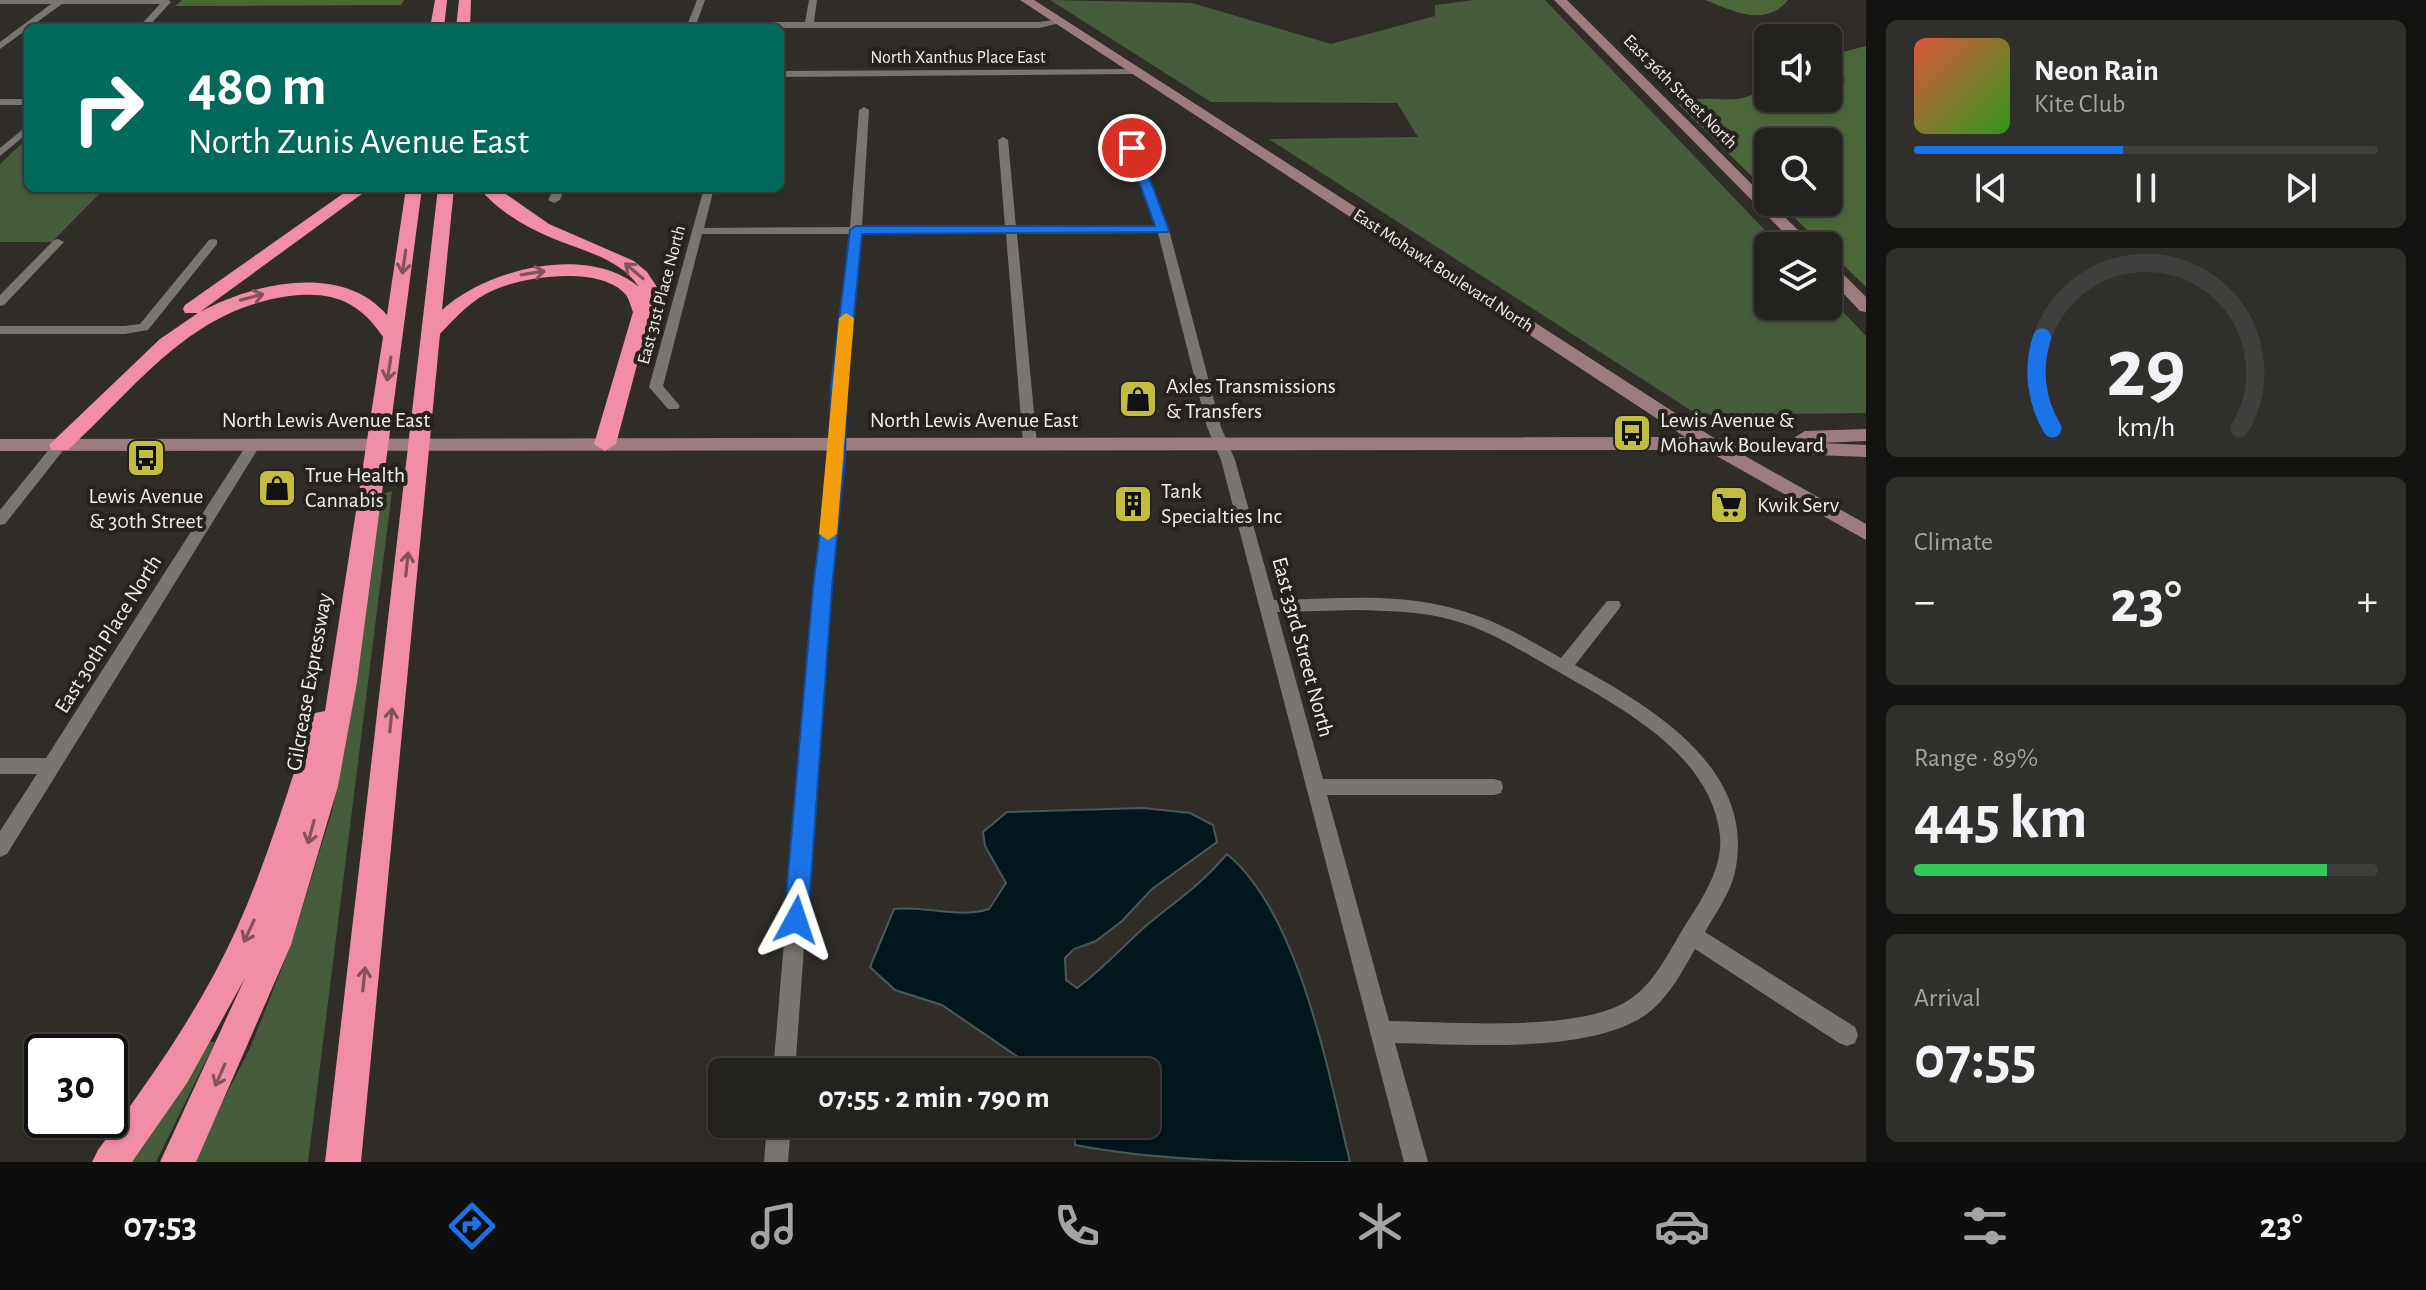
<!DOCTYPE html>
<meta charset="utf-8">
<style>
body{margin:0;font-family:"Alegreya Sans",sans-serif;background:#302f2c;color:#f1f3f6;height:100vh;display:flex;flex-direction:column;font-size:30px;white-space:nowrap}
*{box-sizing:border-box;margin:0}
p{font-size:26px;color:#a3a4a4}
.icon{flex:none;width:44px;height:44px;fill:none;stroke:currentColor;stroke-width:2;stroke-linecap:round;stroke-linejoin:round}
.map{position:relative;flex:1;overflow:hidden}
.panel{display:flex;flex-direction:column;gap:20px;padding:20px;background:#141311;width:560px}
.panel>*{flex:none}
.hud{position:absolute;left:24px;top:24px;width:760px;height:168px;border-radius:12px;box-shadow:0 2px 6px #0004,0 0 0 2px #413f3d;background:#00695c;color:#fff;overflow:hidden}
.fabs{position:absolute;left:1754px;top:24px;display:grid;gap:16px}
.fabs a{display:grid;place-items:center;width:88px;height:88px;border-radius:12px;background:#24221f;box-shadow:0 2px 6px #0004,0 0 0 2px #413f3d;font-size:40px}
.speed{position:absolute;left:24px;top:1034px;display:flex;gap:16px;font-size:40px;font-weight:700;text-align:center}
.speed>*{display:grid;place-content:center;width:104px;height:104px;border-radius:50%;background:#24221f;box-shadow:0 2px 6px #0004,0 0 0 2px #413f3d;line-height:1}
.speed .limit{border:4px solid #111;border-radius:12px;background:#fff;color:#111}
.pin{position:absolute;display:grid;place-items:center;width:68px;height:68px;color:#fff;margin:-34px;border:4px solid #fff;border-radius:50%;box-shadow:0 2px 8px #0007}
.me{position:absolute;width:88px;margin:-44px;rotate:5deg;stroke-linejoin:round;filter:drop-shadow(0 0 6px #0008)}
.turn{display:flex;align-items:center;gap:28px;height:168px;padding:0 32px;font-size:36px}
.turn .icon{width:104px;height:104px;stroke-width:2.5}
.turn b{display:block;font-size:56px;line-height:68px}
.big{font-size:60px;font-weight:700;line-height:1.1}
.panel .widget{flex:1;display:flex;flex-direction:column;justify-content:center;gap:12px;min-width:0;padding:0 28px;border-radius:12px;background:#302f2c}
.panel .dial{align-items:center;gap:0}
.dial svg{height:208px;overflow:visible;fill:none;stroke:#413f3d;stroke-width:7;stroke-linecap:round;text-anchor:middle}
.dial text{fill:#f1f3f6;stroke:none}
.song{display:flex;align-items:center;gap:24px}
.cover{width:96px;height:96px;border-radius:12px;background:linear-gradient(135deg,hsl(10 70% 55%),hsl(110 70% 35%))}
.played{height:8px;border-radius:4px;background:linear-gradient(90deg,#1a73e8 45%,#413f3d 45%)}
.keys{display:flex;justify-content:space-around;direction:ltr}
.heat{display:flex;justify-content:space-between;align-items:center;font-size:44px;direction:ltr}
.charge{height:12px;border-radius:6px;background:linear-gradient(90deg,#34c759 89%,#413f3d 0)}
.trip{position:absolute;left:708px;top:1058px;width:452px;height:80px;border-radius:12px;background:#24221f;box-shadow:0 2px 6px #0004,0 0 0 2px #413f3d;font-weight:700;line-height:80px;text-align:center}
.menu{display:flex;height:128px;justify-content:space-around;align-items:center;background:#0e0e0c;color:#a3a4a4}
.menu .icon{width:56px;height:56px}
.menu .on{color:#1a73e8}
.menu b{font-size:36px;color:#f1f3f6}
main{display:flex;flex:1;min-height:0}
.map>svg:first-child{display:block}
.green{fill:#465c3a}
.forest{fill:#4b673a}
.water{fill:#02171b;stroke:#495859;stroke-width:2}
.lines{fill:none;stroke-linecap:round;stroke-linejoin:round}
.street{fill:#797570;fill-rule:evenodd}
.secondary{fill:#9d7c80;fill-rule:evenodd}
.highway{fill:#f18da4;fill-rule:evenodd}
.oneway{stroke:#81535b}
.route{fill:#1a73e8;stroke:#114b97;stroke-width:2}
.slow{fill:#f59e0b}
.labels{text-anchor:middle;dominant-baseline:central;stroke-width:8;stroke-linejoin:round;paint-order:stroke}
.far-street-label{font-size:18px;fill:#f0eeeb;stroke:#26231f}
.poi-label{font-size:22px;fill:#f0eeeb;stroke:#26231f;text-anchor:start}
.street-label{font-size:22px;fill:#f0eeeb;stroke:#26231f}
</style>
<main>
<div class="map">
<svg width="1866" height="1162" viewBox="0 0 1866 1162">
<rect width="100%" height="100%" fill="#302d29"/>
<!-- green -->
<g class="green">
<path d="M1050 0 1192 3 1331 44 1435 16V5L1474 0H1545L1780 246H1768V306H1828V296L1866 336V413L1698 415 1269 139 1418 137 1397 103 1211 102Z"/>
<path d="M28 138V188H105L52 242H0V164Z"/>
<path d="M392 491 308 1162H192L251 1046 291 945 332 811 347 736 382 494Z"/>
<path d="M203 1042H215L156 1162H124Z"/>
</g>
<!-- forest -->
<g class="forest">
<path d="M182 0H404L401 5 175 6Z"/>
<path d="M1705 0H1788C1765 28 1733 11 1705 0Z"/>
<path d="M1866 46V287L1828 250V246H1824L1778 202H1828V142H1768V192L1678 104C1694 95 1718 101 1737 99 1748 98 1755 91 1768 92V98H1828V91L1842 87 1845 80 1835 54Z"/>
</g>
<!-- water -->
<path class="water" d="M1143 808 1190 813 1213 825 1217 842 1152 889 1122 921 1096 941 1074 949 1065 958 1066 980 1077 988C1102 970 1123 946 1147 925 1177 900 1201 885 1227 854 1300 915 1328 1072 1350 1162 1257 1162 1165 1162 1075 1145L1074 1125 1146 1124V1072H1040L942 1005 895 990 870 967 894 909C927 905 957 919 989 909L1006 883 985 846 983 832 1007 812Z"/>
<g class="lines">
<!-- street -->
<g class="street">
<path d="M0 0H169L171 2 147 28H138L160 4H62L0 49V42L51 4H0Z"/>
<path d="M697 0H705L697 22H805L809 0H817L814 22H1039L1061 19 1065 22 1039 28H686Z"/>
<path d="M1139 69 1141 71 1136 74 780 77V71Z"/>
<rect x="0" y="99" width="28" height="6"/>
<path d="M864 107 869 110 862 227H1005L998 140 1003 137 1008 140 1016 227H1156L1127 148 1136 146 1169 230 1221 427 1235 460 1274 600C1334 599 1397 592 1456 609 1494 619 1528 639 1561 658L1607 601H1619L1621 605 1619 609 1575 665C1652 707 1757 769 1735 872 1731 892 1715 914 1705 932L1855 1027 1858 1035 1855 1043 1847 1046 1839 1043 1695 949C1683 970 1671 993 1653 1009 1600 1056 1463 1044 1395 1043L1428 1162H1404L1221 460 1207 427 1158 233 1017 234 1037 444 1030 449 1023 444 1006 234H861L846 386 844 458 830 588 795 1072H773L814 588 830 458 832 386 850 234H702L663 386 680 406 678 409H668L649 387 704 188H714L704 228 850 227 859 110ZM1356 610C1388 611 1421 611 1452 620 1487 629 1518 649 1550 667 1615 705 1711 751 1720 836 1723 870 1700 902 1683 929 1665 958 1651 991 1618 1006 1564 1031 1450 1022 1389 1021L1327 795H1494L1501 793 1503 787 1501 781 1494 779H1323L1277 612Z"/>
<path d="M28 125V133L0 156V148Z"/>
<path d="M554 188H564L560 200 554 203 548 200Z"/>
<path d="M58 239 64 242 62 244 4 305 0 306V295L54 240Z"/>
<path d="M213 239 217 240V244L148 330 125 334H0V326H125L140 324 209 240Z"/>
<path d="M254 439 261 444 7 854 0 857V831L37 774H0V758H46L249 441Z"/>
<path d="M60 440 67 445 65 448 5 524 0 525V510L55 442Z"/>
<path d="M767 1124H791L788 1162H764Z"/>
</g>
<!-- secondary -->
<g class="secondary">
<path d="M1020 0H1034L1714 438 1800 442 1795 437 1805 431 1866 429V441L1820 443 1866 445V457L1738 452 1866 524V540L1706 450 0 451V439L1685 437Z"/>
<path d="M1554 0H1567L1814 246H1797Z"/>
<path d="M1828 263 1834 265 1866 297V312L1860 311 1828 277Z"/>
</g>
<!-- highway -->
<g class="highway">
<path d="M435 0H447L444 28H430Z"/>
<path d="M459 0H471L470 28H456Z"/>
<path d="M351 188H370L200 312C253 283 342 262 387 315L406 188H422L357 682 338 786 291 945 196 1162H160L245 978 187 1083 132 1162H92L98 1150C150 1080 201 1008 237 928 267 861 288 790 311 721L315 713 325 711 383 337C359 301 332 291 289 296 189 310 138 386 68 450H52L49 445 160 339 198 313H185L183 309 185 305Z"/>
<path d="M438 188H454L442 310C488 268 588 244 639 287 620 258 582 251 552 238 525 227 497 210 479 188H497L549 224 634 261 647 272 659 290 663 307 661 311 651 312 616 444 605 451 594 444 633 312C631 307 629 299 626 295 602 265 524 276 494 290 472 299 456 317 440 334L361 1162H325Z"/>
</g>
</g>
<!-- one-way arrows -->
<defs><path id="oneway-shaft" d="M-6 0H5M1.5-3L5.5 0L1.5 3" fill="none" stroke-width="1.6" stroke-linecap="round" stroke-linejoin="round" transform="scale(2)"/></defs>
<g class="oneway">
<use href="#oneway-shaft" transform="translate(404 262) rotate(98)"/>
<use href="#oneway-shaft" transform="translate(634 271) rotate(-140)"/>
<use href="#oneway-shaft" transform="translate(533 273) rotate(-9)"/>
<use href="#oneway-shaft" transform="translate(252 297) rotate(-15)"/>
<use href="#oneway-shaft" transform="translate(389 369) rotate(99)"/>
<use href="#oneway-shaft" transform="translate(407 564) rotate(-84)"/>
<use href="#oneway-shaft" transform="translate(391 720) rotate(-84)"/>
<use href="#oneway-shaft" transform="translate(311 832) rotate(105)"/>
<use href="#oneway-shaft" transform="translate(249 931) rotate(115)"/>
<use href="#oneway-shaft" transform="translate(364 979) rotate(-84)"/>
<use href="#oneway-shaft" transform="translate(220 1075) rotate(114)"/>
</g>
<!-- route -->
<path class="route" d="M1132 144 1138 148 1169 230 1168 232 862 234 847 386 845 458 832 588 808 920 804 927 796 930 788 927 784 920 813 588 829 458 831 386 850 230 856 226H1155L1127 148Z"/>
<!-- slow -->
<path class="slow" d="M846 313 854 318 837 534 828 540 819 534 839 318Z"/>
<!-- icons -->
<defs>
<symbol id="shop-square" viewBox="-11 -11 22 22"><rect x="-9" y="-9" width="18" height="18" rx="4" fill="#c2bd3f" stroke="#26231f"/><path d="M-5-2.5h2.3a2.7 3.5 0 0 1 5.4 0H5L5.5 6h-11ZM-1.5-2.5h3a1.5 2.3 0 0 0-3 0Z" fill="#111"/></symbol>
<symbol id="bus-square" viewBox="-11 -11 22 22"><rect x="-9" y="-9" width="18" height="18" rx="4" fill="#c2bd3f" stroke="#26231f"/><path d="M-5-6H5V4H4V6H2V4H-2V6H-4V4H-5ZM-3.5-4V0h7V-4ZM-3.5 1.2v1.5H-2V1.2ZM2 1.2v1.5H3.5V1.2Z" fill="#111"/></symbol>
<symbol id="building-square" viewBox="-11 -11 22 22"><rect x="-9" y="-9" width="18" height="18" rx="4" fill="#c2bd3f" stroke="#26231f"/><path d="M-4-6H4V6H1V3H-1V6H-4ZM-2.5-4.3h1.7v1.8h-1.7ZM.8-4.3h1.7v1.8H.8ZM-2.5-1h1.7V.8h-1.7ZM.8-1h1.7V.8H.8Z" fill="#111"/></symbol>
<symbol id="supermarket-square" viewBox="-11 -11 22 22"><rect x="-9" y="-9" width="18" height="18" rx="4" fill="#c2bd3f" stroke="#26231f"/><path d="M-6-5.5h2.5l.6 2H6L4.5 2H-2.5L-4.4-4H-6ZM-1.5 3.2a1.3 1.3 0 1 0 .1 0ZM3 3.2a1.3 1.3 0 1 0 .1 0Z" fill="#111"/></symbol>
</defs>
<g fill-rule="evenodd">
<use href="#shop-square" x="1116" y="377" width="44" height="44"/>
<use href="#bus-square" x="1610" y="411" width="44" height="44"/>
<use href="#bus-square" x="124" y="436" width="44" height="44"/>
<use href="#shop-square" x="255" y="466" width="44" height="44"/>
<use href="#building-square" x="1111" y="482" width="44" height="44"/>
<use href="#supermarket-square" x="1707" y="483" width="44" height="44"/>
</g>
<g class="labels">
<!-- far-street labels -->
<g class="far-street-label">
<text x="958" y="58">North Xanthus Place East</text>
<text transform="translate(1680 92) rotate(45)">East 36th Street North</text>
<text transform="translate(1443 271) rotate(33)">East Mohawk Boulevard North</text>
<text transform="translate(662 295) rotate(-75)">East 31st Place North</text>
</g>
<!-- poi labels -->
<g class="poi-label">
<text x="1166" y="386">Axles Transmissions<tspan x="1166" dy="25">&amp; Transfers</tspan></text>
<text x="1660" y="420">Lewis Avenue &amp;<tspan x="1660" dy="25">Mohawk Boulevard</tspan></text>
<text x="305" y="475">True Health<tspan x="305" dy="25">Cannabis</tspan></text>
<text x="1161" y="491">Tank<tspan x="1161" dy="25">Specialties Inc</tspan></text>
<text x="146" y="496" text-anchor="middle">Lewis Avenue<tspan x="146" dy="25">&amp; 30th Street</tspan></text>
<text x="1757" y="505">Kwik Serv</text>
</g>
<!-- street labels -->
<g class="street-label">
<text x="326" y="420">North Lewis Avenue East</text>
<text x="974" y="420">North Lewis Avenue East</text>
<text transform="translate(108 634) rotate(-58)">East 30th Place North</text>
<text transform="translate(1303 647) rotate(75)">East 33rd Street North</text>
<text transform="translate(309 682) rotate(-80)">Gilcrease Expressway</text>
</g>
</g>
</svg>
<div class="fabs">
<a><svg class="icon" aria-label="sound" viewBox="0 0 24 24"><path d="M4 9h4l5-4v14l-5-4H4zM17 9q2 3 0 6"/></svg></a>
<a><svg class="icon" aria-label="search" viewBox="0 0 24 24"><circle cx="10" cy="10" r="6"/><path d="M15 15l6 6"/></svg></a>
<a><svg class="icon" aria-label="layers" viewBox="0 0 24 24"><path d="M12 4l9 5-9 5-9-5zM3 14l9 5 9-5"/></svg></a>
</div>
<div class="speed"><div class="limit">30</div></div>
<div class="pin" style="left:1132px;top:148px;background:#d93025"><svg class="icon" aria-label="arrive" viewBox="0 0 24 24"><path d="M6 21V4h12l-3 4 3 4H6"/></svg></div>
<svg class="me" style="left:796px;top:920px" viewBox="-20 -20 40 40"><path d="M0-17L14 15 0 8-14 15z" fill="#1a73e8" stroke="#fff" stroke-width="4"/></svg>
<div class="trip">07:55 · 2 min · 790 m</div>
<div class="hud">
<div class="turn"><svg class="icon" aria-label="right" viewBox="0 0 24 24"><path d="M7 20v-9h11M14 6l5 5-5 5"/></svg><div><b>480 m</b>North Zunis Avenue East</div></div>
</div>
</div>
<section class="panel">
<div class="widget">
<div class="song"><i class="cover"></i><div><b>Neon Rain</b><p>Kite Club</p></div></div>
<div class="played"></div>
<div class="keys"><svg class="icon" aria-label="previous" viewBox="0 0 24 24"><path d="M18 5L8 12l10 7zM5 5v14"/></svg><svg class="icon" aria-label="pause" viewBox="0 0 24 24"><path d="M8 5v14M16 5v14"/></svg><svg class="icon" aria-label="next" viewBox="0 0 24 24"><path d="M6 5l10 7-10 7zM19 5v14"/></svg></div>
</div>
<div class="widget dial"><svg viewBox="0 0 100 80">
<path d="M14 69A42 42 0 1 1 86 69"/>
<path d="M14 69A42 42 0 0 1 10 34" stroke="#1a73e8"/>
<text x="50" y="56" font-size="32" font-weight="700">29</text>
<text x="50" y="72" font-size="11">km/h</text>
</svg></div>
<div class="widget"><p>Climate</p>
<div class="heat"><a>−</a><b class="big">23°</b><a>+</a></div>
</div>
<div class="widget"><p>Range · 89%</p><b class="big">445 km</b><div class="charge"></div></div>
<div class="widget"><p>Arrival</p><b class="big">07:55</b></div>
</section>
</main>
<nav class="menu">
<b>07:53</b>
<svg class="icon on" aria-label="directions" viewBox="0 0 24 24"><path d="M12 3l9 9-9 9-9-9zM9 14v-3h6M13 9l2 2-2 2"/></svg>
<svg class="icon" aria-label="music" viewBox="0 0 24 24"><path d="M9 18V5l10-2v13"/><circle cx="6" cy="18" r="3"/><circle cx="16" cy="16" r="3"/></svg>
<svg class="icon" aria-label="phone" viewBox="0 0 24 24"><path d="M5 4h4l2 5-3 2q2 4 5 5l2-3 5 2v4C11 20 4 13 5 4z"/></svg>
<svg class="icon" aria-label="climate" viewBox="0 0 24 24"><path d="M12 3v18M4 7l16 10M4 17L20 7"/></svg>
<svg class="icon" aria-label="car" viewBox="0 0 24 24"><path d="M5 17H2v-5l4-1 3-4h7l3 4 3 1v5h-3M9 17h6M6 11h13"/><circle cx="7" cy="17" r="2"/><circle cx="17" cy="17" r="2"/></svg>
<svg class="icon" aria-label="filters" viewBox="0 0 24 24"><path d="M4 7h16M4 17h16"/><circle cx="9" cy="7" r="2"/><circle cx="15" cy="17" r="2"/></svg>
<b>23°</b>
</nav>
